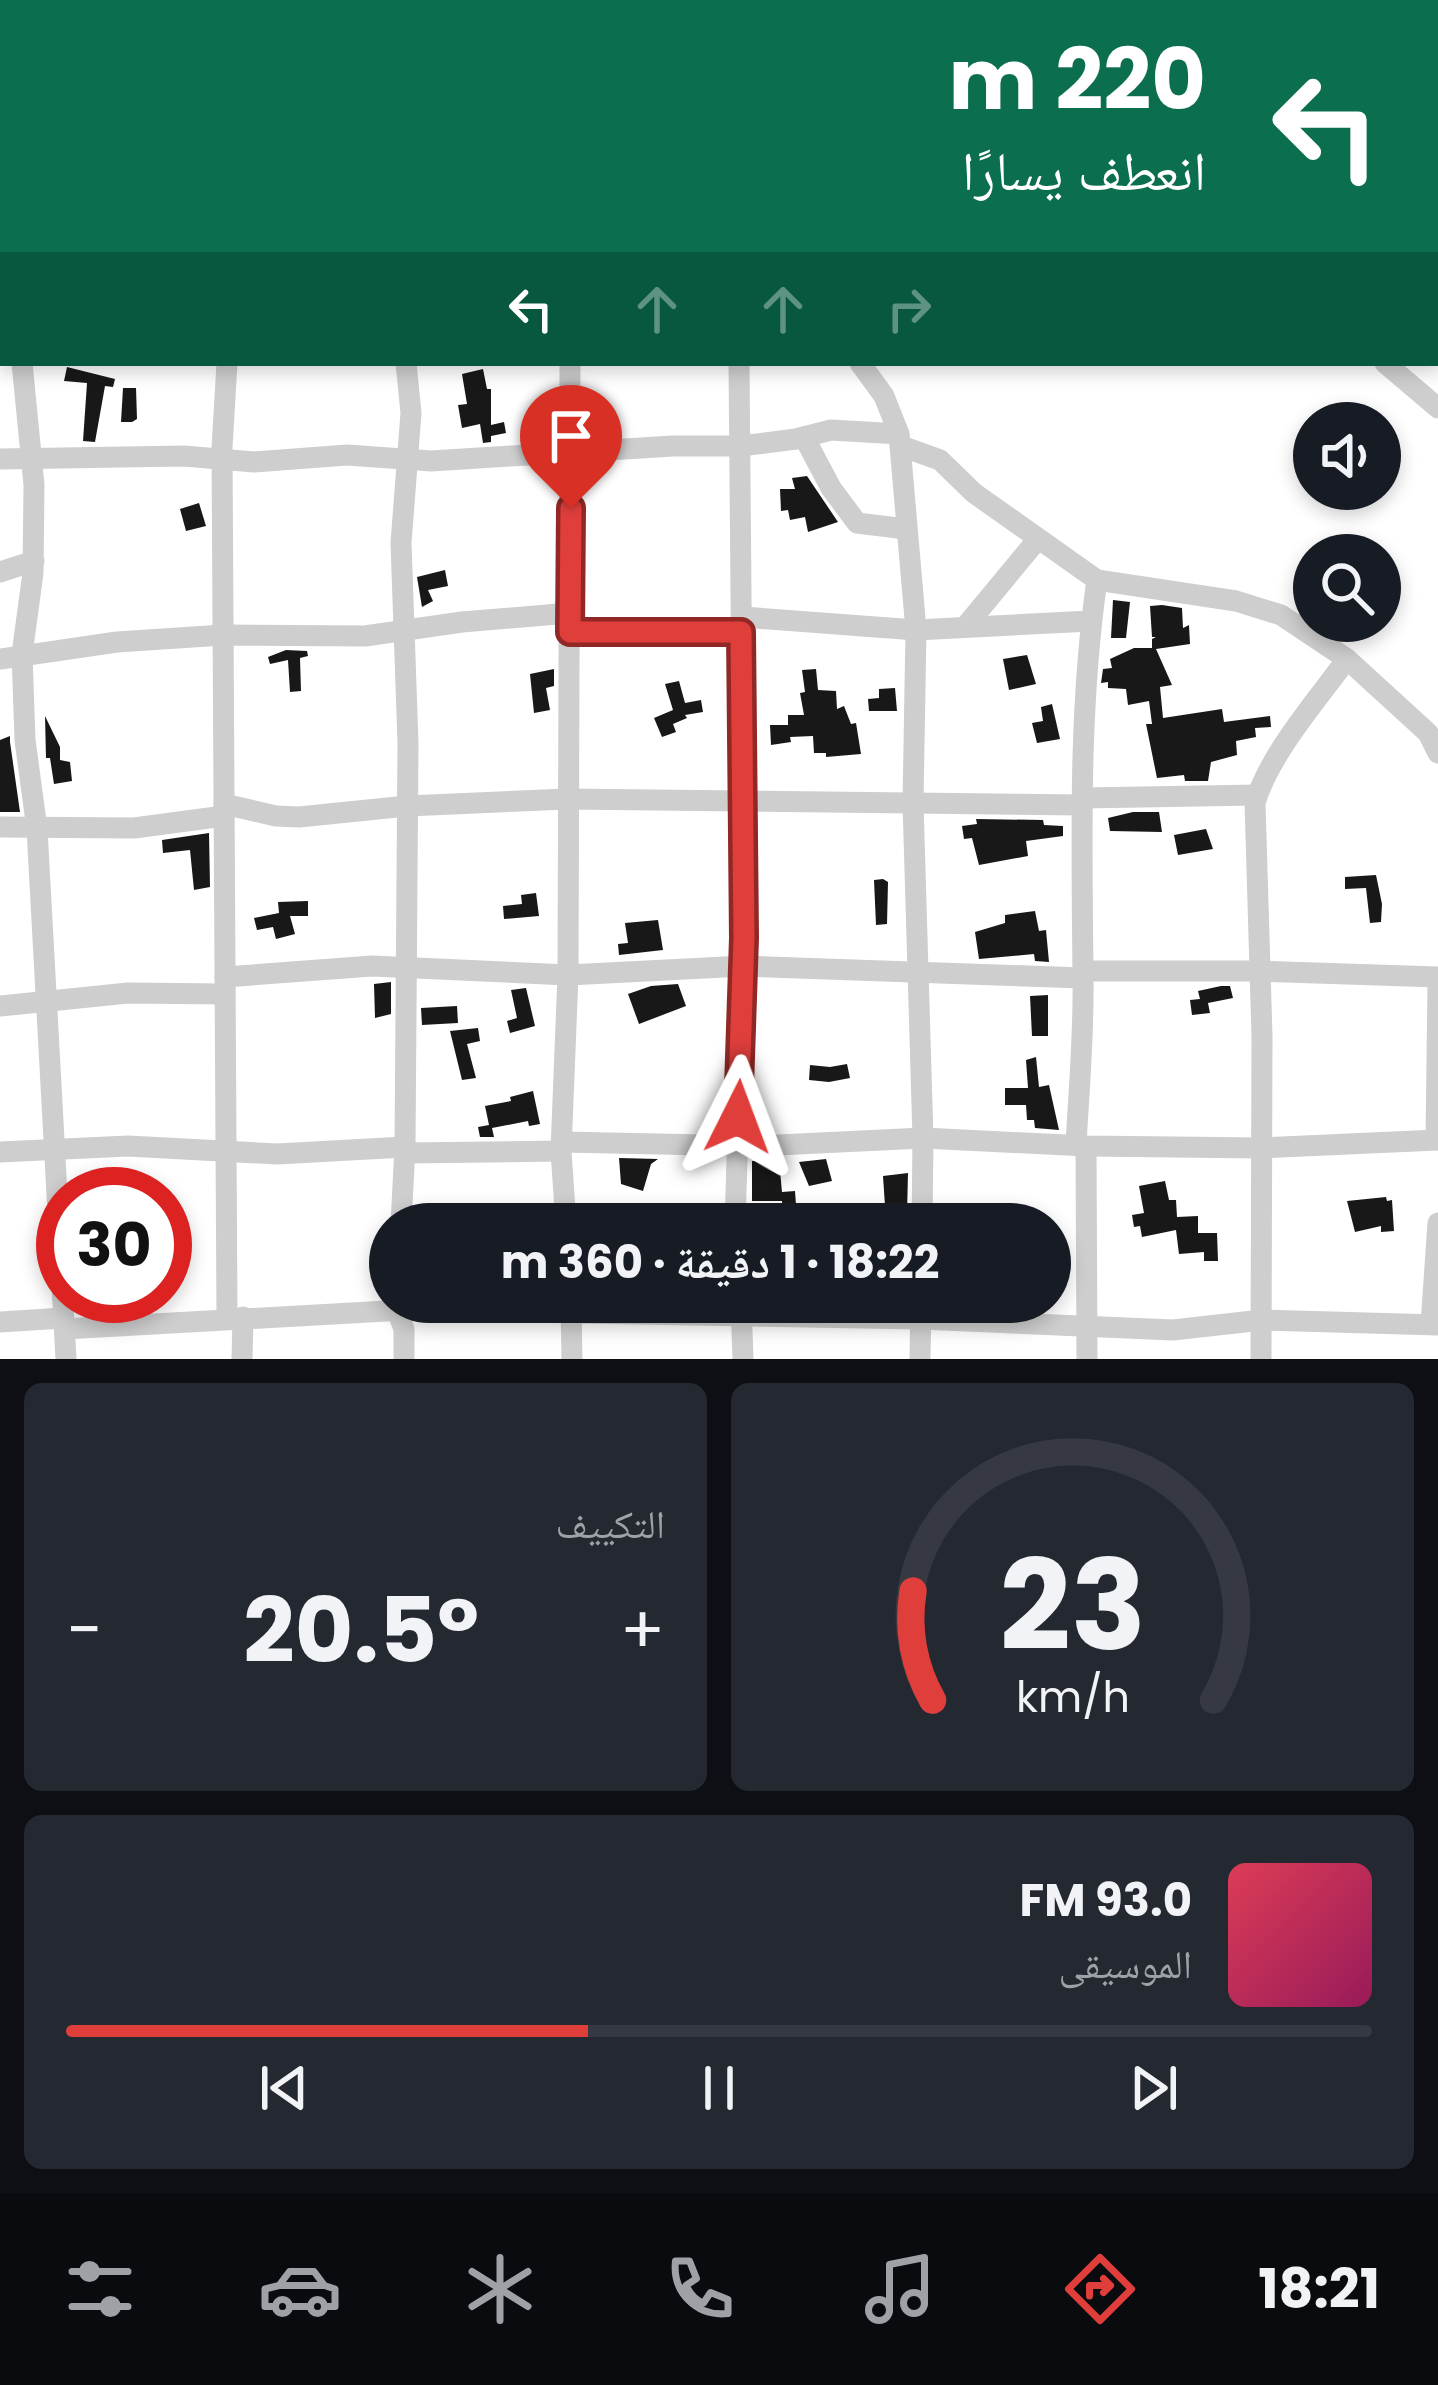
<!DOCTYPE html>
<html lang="ar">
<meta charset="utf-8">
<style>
body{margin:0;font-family:Poppins,"Noto Naskh Arabic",sans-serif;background:#242831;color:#f1f3f6;direction:rtl;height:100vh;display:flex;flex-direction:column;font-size:45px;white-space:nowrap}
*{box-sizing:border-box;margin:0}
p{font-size:39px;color:#9ea1a6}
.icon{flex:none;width:66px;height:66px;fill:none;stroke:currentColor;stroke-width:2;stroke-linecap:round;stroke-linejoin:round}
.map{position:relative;height:1359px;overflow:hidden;direction:ltr}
.side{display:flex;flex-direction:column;gap:24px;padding:24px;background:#0d0f14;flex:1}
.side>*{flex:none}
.banner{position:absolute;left:0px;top:0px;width:1440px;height:366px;box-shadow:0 6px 18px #0003;direction:rtl;background:#0b6e4f;color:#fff;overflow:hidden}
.buttons{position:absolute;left:1293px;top:402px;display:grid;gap:24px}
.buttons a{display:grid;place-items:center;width:108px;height:108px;border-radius:50%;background:#171b24;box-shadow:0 6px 18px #0003;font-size:60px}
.speed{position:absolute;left:36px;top:1167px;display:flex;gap:24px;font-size:60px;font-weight:700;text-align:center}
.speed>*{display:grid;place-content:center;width:156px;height:156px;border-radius:50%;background:#171b24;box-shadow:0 6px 18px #0003;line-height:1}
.speed .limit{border:18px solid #d22;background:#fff;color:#111}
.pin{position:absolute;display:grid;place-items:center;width:102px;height:102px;color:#fff;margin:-123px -51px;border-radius:50% 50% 50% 0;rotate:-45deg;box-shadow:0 0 12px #0007}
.pin .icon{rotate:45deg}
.me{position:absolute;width:132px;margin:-66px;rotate:3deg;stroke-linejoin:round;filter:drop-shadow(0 0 9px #0008)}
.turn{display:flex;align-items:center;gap:42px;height:252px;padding:0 36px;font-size:54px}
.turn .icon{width:156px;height:156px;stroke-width:2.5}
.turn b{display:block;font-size:84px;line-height:102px}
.lanes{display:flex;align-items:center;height:114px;padding:0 36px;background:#0003;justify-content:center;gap:60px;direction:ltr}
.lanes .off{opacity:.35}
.big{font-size:90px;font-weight:700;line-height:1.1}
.side .tile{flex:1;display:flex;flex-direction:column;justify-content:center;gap:18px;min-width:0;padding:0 42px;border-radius:18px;background:#242831}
.side .dial{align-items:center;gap:0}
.dial svg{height:312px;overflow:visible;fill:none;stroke:#363941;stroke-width:7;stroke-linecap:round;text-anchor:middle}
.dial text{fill:#f1f3f6;stroke:none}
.song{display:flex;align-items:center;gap:36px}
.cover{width:144px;height:144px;border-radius:18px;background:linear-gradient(135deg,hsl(350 70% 55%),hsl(330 70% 35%))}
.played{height:12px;border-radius:6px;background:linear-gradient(90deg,#df3e3b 40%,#363941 40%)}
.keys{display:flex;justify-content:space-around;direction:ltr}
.heat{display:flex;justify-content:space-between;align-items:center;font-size:66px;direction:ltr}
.side .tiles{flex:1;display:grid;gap:24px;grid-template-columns:1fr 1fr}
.tile:last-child{grid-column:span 2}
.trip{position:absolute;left:369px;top:1203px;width:702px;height:120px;border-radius:60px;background:#171b24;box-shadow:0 6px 18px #0003;font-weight:700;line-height:120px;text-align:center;direction:rtl}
.menu{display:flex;height:192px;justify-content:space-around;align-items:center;background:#090b0e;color:#9ea1a6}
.menu .icon{width:84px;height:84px}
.menu .selected{color:#df3e3b}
.menu b{font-size:54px;color:#f1f3f6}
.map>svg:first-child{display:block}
.building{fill:#181818}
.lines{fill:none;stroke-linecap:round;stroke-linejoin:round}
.minor{stroke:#cecece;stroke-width:21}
.route-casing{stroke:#912826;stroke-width:30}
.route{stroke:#df3e3b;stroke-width:21}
</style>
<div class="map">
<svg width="1438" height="1359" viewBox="0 0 1438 1359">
<rect width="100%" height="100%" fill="#fff"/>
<!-- building -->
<g class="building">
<path d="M67 367 115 379 113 387 105 386 95 442 83 441 87 383 64 381Z"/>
<path d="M483 369 487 389H491V425L504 422 506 433 491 436V442L483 443 480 424 462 428 458 405 467 404 462 374Z"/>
<path d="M123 388H136L137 419 132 422H121Z"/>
<path d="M807 476 838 522 808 532 805 517 790 520 788 510 781 511 780 489H795L792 478Z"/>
<path d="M199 503 206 526 186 531 180 509Z"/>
<path d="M445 570 448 586 428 590 433 601 422 607 417 577Z"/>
<path d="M1113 600 1130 602 1126 638H1111Z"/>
<path d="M1162 605 1182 608 1183 628 1189 625 1190 644 1156 649 1172 685 1160 687 1163 718 1222 709 1224 722 1270 716 1271 727 1255 728 1256 737 1236 741 1237 755 1211 762 1208 781H1185L1184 775 1157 778 1146 724H1152L1149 701 1128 705 1126 689 1108 688V682L1101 683 1103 669 1112 668 1110 659 1134 648H1152V639L1156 637H1152L1150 606Z"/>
<path d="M286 650 307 651 308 656 300 658 301 691 290 692 288 660 270 664 268 657Z"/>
<path d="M1027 655 1036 684 1009 690 1003 659Z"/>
<path d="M554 669V686L546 688 550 710 534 713 530 674Z"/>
<path d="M816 669 818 690 836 691 837 709 844 706 851 724 856 723 861 754 826 757V753H814L813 736 790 737 791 742 771 745 770 725H788V715H804L800 693 805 692 802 670Z"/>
<path d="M679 681 685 703 701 700 703 712 685 715 687 718 673 724 676 732 662 737 654 718 673 710 665 684Z"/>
<path d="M895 688 897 711H869L868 699 879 698V689Z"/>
<path d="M1052 704 1060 739 1037 743 1032 723 1043 721 1041 707Z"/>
<path d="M45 716 60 747V760L70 762 72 781 54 784 50 758H46Z"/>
<path d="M10 736V742L20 812H0V740Z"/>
<path d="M1133 812H1159L1162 832 1110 831 1108 818Z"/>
<path d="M976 819 1043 820 1044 825 1063 826V836L1026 841 1028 856 979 865 972 838 964 839 962 826 977 824Z"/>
<path d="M1206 829 1213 849 1178 855 1174 835Z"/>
<path d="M209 833 210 887 194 890 190 850 163 853 162 840Z"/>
<path d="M1376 875 1382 904 1381 922 1370 923 1366 888 1345 889V877Z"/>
<path d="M883 879 888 882 887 924 876 925 874 880Z"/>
<path d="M536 893 539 916 504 919 503 906 522 904 521 895Z"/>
<path d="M308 901V916H290L295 934 276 939 273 927 257 930 254 918 279 913 278 902Z"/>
<path d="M1035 911 1039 931 1046 930 1049 962 1035 961 1034 954 979 959 975 932 1005 923V915Z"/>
<path d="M658 920 663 950 619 955 618 944 628 943 625 923Z"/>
<path d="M391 982V1014L375 1018 374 984Z"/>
<path d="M678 984 686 1006 639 1024 628 994 651 986Z"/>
<path d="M1221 986H1230L1233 998 1208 1003 1210 1013 1192 1015 1190 1000 1200 999 1198 991Z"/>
<path d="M526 988 535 1026 510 1033 507 1021 517 1018 511 990Z"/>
<path d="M1048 995V1036H1032L1030 996Z"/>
<path d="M457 1006 458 1023 422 1025 421 1008Z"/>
<path d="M478 1028 480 1041 467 1044 476 1078 462 1080 450 1031Z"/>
<path d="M1036 1057 1039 1087 1049 1085 1059 1130 1035 1128 1034 1120H1027L1026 1105H1005V1088H1028L1026 1060Z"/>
<path d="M847 1064 850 1078 829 1082 809 1080 810 1065 830 1067Z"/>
<path d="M533 1091 540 1124 529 1126 528 1121 492 1128 494 1137H480L478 1127 489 1125 485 1106 511 1101 510 1097Z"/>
<path d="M619 1158 658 1159 651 1164 643 1191 621 1184Z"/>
<path d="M826 1159 832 1181 809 1186 799 1162Z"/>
<path d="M779 1160 782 1192 795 1191 797 1219 783 1220 782 1201H752V1161Z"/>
<path d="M908 1173 907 1214 886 1221 883 1176Z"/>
<path d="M1165 1181 1169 1200H1176L1177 1217 1198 1216V1233H1217L1218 1261H1204V1252L1179 1254 1176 1230 1142 1237 1140 1226 1134 1227 1132 1215 1144 1213 1139 1186Z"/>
<path d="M1386 1197 1387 1201 1392 1200 1394 1231 1381 1232V1226L1355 1232 1347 1201Z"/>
<path d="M504 1207H533V1224H505Z"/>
</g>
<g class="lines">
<!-- minor -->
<g class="minor">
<path d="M11 0 12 3"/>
<path d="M93 0 96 3"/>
<path d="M1403 0V3"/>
<path d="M1348 3 1350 0"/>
<path d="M1437 206 1438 211"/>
<path d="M1437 274H1438"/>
<path d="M22 363 34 485 33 573 22 654 25 740 37 829 66 1359"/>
<path d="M860 363 884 396 899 434 916 630 913 803 923 1138 922 1224"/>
<path d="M1385 363 1438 408"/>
<path d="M804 437 831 488 857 523 906 529"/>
<path d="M901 446 940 460 974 493 1097 580 1236 601 1281 615 1347 659 1428 733 1438 753"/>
<path d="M0 459 184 456 254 462 347 455 431 461 673 446H741L796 439 831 430 899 434"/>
<path d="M0 572 34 561"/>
<path d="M742 617 916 630 1091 621"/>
<path d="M965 627 1037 540"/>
<path d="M570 631 741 632"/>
<path d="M0 659 117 642 223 635 365 636 462 622 570 613"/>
<path d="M1083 798 1257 795"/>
<path d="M224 804 276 816 299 817 407 806 567 799 1082 805"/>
<path d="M0 827 134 828 224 816"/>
<path d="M1083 971H1258L1438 977"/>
<path d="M225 977 372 966 568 975 744 966 1083 978"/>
<path d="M0 1006 128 993 225 994"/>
<path d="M1436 1140 1438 983"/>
<path d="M562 1142 756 1146 923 1138 1086 1146 1261 1148 1438 1140"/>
<path d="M1076 1145C1079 1089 1084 1034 1083 978 1082 846 1078 711 1097 580"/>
<path d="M1086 1146 1087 1359"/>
<path d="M0 1152 128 1146 277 1154 405 1147"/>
<path d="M405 1153 561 1151"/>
<path d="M401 1224 405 1147 408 743 401 543 411 413 406 363"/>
<path d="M566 1224 561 1151 568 975 570 363"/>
<path d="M735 1224 744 938 739 363"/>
<path d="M741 1303 743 1359"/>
<path d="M571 1306 572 1359"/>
<path d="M397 1310 404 1329V1359"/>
<path d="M227 1317 222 448 227 363"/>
<path d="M0 1322 63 1318"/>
<path d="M1431 1324 1438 1223"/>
<path d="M65 1329 404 1310 920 1319 1173 1330 1262 1320 1438 1325"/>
<path d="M242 1359 243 1317"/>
<path d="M920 1359 921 1302"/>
<path d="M1261 1359 1262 1036 1255 803C1269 755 1317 700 1347 659"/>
</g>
</g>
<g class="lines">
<defs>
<path id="route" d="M571 508 570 632H741L744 938 738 1117"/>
</defs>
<!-- route casing -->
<use href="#route" class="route-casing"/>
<!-- route -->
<use href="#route" class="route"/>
</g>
</svg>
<div class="buttons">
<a><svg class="icon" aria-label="sound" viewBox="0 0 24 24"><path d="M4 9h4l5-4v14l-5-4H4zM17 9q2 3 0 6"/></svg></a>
<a><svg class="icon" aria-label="search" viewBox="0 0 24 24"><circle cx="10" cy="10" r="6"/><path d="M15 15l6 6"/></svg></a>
</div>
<div class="speed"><div class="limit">30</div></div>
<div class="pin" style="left:571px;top:508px;background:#d93025"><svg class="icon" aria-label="arrive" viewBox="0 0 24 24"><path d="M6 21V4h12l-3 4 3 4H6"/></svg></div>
<svg class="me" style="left:738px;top:1117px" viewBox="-20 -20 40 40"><path d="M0-17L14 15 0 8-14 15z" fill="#df3e3b" stroke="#fff" stroke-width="4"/></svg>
<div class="trip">18:22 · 1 دقيقة · 360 m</div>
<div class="banner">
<div class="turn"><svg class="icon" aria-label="left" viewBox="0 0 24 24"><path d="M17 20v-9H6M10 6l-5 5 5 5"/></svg><div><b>220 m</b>انعطف يسارًا</div></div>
<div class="lanes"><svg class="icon" aria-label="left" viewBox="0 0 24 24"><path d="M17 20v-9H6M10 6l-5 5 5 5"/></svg><svg class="icon off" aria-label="ahead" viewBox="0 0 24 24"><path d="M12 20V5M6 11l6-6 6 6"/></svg><svg class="icon off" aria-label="ahead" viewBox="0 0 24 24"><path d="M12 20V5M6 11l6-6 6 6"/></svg><svg class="icon off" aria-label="right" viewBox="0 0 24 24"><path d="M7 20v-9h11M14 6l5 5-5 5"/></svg></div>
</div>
</div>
<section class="side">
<div class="tiles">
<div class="tile dial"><svg viewBox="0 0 100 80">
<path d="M14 69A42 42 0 1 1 86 69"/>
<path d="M14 69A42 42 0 0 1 9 41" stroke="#df3e3b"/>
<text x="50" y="56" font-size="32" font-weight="700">23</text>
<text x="50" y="72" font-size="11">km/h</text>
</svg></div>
<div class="tile"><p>التكييف</p>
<div class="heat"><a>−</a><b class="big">20.5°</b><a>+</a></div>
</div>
<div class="tile">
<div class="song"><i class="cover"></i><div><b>93.0 FM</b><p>الموسيقى</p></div></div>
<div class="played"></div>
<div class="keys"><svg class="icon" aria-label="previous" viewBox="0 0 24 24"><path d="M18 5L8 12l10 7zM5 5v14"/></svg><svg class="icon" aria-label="pause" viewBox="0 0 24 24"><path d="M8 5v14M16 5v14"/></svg><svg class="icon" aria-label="next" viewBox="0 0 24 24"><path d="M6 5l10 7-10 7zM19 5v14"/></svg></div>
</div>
</div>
</section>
<nav class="menu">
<b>18:21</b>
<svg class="icon selected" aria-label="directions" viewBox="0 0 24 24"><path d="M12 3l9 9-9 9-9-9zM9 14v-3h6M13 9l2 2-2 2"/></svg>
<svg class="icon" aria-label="music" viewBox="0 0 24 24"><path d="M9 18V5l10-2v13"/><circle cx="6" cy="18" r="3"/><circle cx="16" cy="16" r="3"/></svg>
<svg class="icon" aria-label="phone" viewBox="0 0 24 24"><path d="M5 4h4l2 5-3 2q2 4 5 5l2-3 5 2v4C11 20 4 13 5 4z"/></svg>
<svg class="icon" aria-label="climate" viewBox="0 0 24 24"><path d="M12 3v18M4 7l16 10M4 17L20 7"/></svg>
<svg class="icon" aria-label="car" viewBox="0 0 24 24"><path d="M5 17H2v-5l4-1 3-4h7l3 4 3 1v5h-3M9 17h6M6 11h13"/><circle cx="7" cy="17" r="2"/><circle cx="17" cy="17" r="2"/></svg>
<svg class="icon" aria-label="filters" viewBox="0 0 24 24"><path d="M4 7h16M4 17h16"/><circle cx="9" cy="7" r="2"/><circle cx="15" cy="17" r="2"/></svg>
</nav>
